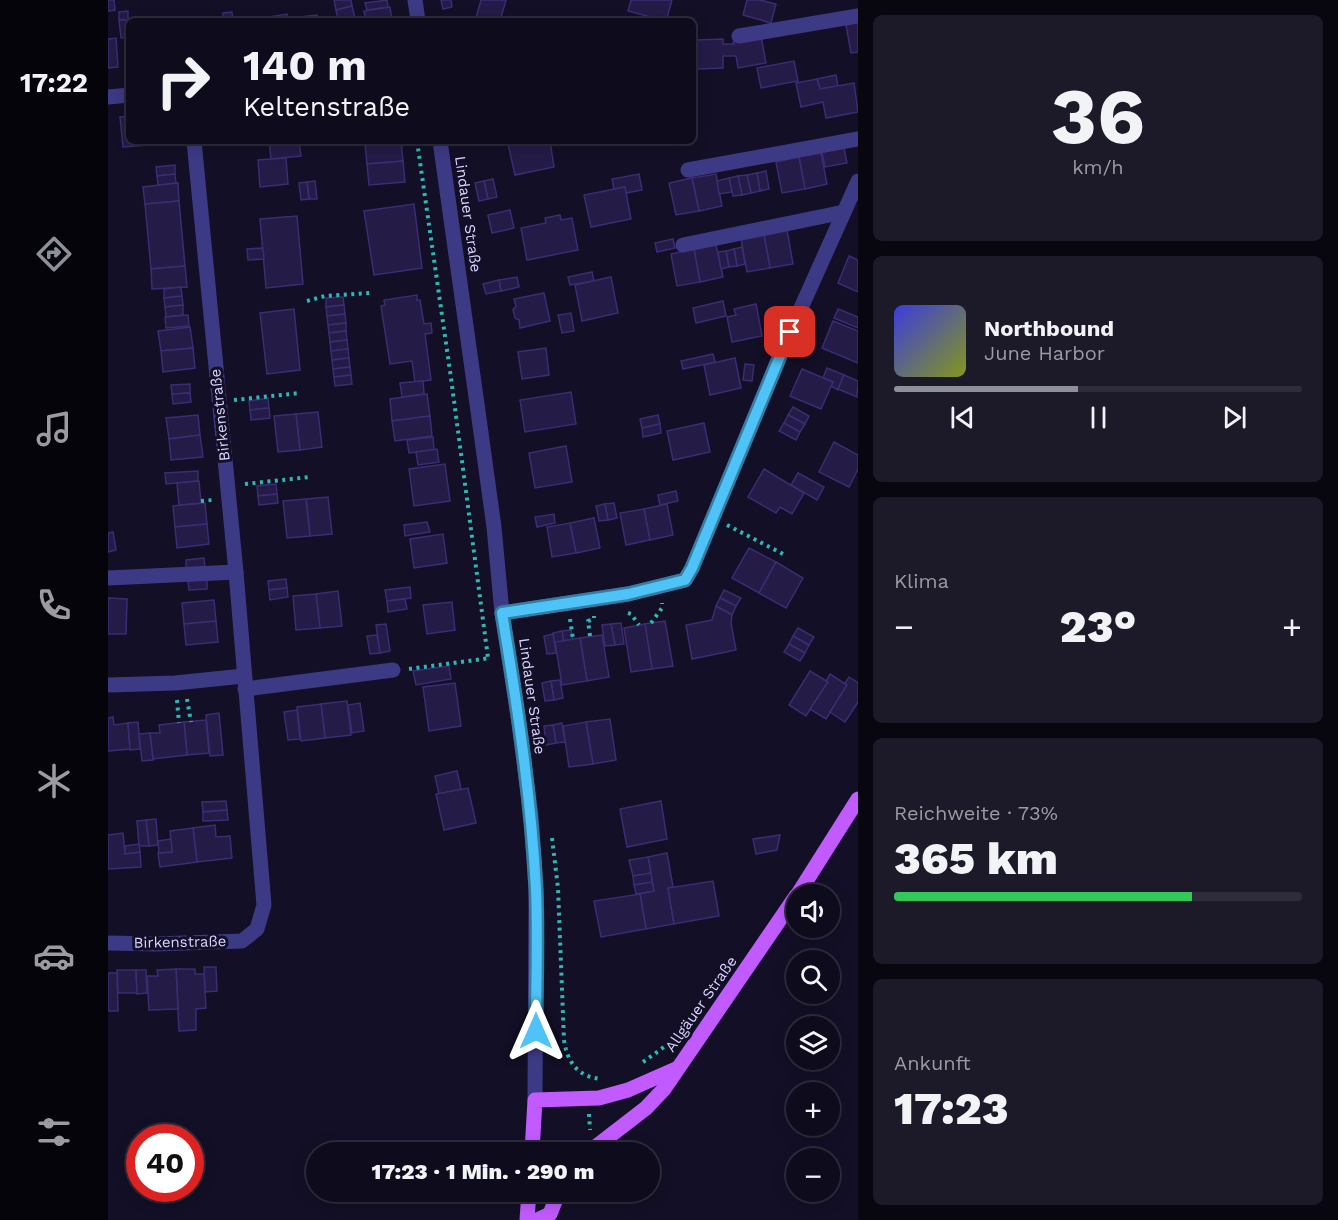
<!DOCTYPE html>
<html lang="de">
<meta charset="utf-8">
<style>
body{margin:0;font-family:"Work Sans",sans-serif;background:#1c1929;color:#f1f3f6;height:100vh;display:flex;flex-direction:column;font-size:22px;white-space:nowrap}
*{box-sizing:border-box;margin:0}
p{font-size:20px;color:#9b9ba3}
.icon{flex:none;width:33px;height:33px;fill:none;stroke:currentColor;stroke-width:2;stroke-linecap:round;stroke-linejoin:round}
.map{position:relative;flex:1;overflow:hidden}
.details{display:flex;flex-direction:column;gap:15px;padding:15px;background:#08060f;width:480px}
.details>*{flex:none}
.banner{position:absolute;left:18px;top:18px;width:570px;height:126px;border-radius:9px;box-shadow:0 3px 15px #0003,0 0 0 2px #2e2b3b;background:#0e0b1c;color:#f1f3f6;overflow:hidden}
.buttons{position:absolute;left:678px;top:884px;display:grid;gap:12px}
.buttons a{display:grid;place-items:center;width:54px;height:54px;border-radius:50%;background:#0e0b1c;box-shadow:0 3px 15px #0003,0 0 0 2px #2e2b3b;font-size:30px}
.speed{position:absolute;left:18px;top:1124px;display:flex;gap:12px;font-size:30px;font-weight:700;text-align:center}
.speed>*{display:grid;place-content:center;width:78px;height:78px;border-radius:50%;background:#0e0b1c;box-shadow:0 3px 15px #0003,0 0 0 2px #2e2b3b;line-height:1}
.speed .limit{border:9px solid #d22;background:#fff;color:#111}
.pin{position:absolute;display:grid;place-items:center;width:51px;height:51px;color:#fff;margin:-26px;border-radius:12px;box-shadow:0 3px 9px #0006}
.me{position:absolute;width:66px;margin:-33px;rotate:0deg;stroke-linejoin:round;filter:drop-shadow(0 0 4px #0008)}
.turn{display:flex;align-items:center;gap:21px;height:126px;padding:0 18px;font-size:27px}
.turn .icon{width:78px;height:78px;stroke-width:2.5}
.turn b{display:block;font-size:42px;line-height:51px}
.big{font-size:45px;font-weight:800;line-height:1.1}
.details .card{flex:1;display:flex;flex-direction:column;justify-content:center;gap:9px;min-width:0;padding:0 21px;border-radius:9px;background:#1c1929}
.details .dial{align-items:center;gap:0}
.dial b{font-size:78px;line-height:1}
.song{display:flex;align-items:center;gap:18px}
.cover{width:72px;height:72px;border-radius:9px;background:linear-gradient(135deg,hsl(240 70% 55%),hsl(70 70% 35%))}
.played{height:6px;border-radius:3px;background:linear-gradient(90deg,#8c9099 45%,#2e2b3b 45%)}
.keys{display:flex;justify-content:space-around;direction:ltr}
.heat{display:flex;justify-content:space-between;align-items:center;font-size:33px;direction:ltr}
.charge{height:9px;border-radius:4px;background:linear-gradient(90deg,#34c759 73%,#2e2b3b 0)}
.trip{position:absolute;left:198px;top:1142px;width:354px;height:60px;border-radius:30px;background:#0e0b1c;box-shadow:0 3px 15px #0003,0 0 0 2px #2e2b3b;font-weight:800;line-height:60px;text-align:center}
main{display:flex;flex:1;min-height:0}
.tabs{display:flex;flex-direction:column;width:108px;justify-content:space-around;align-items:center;background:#06040b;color:#9b9ba3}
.tabs .icon{width:42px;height:42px}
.tabs .active{color:#8c9099}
.tabs b{font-size:27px;color:#f1f3f6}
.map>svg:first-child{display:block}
.building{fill:#241b47;stroke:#3b2d73;stroke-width:1.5}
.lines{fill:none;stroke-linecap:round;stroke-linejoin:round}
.path{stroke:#2fb8b0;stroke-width:4;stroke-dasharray:3 4.5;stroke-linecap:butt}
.minor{stroke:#3d3a85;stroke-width:15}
.major{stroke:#c25bff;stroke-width:15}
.route-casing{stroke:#337fa1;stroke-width:15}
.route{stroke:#4fc3f7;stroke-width:10}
.labels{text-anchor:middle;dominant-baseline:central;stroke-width:6;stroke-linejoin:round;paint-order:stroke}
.street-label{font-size:15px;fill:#d9d4ff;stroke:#130f26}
</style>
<main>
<nav class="tabs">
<b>17:22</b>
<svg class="icon active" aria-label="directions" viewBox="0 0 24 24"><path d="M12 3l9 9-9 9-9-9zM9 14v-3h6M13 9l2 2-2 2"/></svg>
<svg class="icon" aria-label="music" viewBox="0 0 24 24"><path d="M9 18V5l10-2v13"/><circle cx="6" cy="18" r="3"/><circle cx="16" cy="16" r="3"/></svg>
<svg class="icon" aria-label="phone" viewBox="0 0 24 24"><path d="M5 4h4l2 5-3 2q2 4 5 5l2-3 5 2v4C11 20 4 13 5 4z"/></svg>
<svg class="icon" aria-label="climate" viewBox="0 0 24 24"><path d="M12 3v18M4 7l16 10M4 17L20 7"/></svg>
<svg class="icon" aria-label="car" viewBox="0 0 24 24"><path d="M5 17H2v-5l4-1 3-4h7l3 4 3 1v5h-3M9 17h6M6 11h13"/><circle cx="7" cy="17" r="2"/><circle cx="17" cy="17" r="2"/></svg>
<svg class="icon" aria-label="filters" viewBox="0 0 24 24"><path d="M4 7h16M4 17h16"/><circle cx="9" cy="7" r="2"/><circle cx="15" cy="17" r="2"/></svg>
</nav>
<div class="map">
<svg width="750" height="1220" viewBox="0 0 750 1220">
<rect width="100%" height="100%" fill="#130f26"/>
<!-- building -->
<g class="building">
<path d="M0 0H6L7 10 0 11Z"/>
<path d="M226 0H243L244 6 228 10Z"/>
<path d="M279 0 280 7 259 10 257 3Z"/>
<path d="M333 0H343L344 7 335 9Z"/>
<path d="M373 0H398L392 21H367Z"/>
<path d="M523 0H564L558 21 520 11Z"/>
<path d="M639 0H652L668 4 663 23 635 15Z"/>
<path d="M244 6 247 18 230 20 228 10Z"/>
<path d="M282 7 284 21H258L256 11Z"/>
<path d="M20 11V20H11V12Z"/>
<path d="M124 12 125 21H115V13Z"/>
<path d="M179 14 180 21H168L167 16Z"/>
<path d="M209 15 210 21H184L183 18Z"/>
<path d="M167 16 168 21H137L136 20Z"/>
<path d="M11 20H20L21 37 13 38Z"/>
<path d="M750 22V52L743 53 738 25Z"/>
<path d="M653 36 658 63 630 68 628 56H615V68L589 69V40L615 39V44H626L625 42Z"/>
<path d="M8 38 10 67 0 68V39Z"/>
<path d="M686 61 690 81 653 88 649 68Z"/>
<path d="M728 75 730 86 712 89 709 79Z"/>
<path d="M709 79 712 89 746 83 750 112 718 118 715 102 693 107 688 83Z"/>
<path d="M21 116V141H41V145L15 147 12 117Z"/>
<path d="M41 141H66V143L41 145Z"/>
<path d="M161 141H191L193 156 163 159Z"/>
<path d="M293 141 295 161 259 164 257 144Z"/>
<path d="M414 141H442L446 167 407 175 400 144Z"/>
<path d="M736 148 739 163 717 167 714 152Z"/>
<path d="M713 153 719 184 697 189 691 157Z"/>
<path d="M691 157 697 189 674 193 668 162Z"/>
<path d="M178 158 180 184 152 187 150 160Z"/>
<path d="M295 161 297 182 261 185 259 164Z"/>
<path d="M67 165V174L49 176 48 167Z"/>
<path d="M658 171 661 189 652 191 649 173Z"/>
<path d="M649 173 652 191 643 193 639 175Z"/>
<path d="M67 174 68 183 50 185 49 176Z"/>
<path d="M531 174 534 190 518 193 517 187 506 189 504 179Z"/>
<path d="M608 174 614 206 591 211 584 178Z"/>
<path d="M639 175 643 193 634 195 630 176Z"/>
<path d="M630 176 634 195 625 196 621 178Z"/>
<path d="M584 178 591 211 568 215 561 183Z"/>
<path d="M621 178 624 192 611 194 609 181Z"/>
<path d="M385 179 389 197 380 199 376 181Z"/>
<path d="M207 181 209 199H201L199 182Z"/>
<path d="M376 181 380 199 371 201 367 183Z"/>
<path d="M199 182 201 199 193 200 191 183Z"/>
<path d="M70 183 71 201 37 204 35 187Z"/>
<path d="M517 187 523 219 483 227 476 195Z"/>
<path d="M71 201 77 266 43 269 37 204Z"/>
<path d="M306 204 314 268 266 275 256 211Z"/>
<path d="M402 210 406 228 384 233 380 215Z"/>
<path d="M452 215 453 220 464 218 470 250 419 260 413 228 438 223 437 218Z"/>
<path d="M189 216 195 284 158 288 152 219Z"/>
<path d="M679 230 685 264 662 268 656 235Z"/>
<path d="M656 235 662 268 639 272 633 239Z"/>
<path d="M565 239 567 248 549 252 547 243Z"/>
<path d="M608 245 615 277 592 282 586 249Z"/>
<path d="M634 247 637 264 629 266 626 249Z"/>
<path d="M155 248 156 259 140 260 139 249Z"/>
<path d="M586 249 592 282 569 286 563 254Z"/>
<path d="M626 249 629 266 621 267 618 251Z"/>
<path d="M618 251 621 267 613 269 610 252Z"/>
<path d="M741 256 750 260V292L730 283Z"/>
<path d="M77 266 79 287 44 289 43 269Z"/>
<path d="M484 272 486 281 462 285 460 277Z"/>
<path d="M409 277 411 287 393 291 391 280Z"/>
<path d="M503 277 510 313 474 321 467 285Z"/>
<path d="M391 280 393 291 378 294 375 284Z"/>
<path d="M73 287 74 296 56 298V289Z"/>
<path d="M436 293 442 321 412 328 411 320 407 318 405 310 408 306 406 299Z"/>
<path d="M309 295V300H312L316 324 323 323 324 333 317 334 323 380 307 382 304 361 282 364 273 306 277 305 276 300Z"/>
<path d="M74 296 75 305 57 307 56 298Z"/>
<path d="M235 297 236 305 218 307V298Z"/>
<path d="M615 301 618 316 588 323 585 308Z"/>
<path d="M648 304 654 336 624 342 619 317 628 315 626 309Z"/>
<path d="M75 305V315L58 317 57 307Z"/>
<path d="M236 305 237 314 219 316 218 307Z"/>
<path d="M186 309 192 370 159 374 152 313Z"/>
<path d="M730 309 750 317V328L726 318Z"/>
<path d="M463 313 466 331 454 333 450 315Z"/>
<path d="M237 314 238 323 220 325 219 316Z"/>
<path d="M80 315 81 326 58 328 57 317Z"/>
<path d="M725 321 750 331V363L714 348Z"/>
<path d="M238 323V331L221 333 220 325Z"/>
<path d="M82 327 85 348 53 351 50 331Z"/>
<path d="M238 331 239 340 222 342 221 333Z"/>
<path d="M239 340 240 349 223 351 222 342Z"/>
<path d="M85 348 87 368 55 372 53 351Z"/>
<path d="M438 348 441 375 414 379 410 352Z"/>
<path d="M240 349 241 358 224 360 223 351Z"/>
<path d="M605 354 607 362 575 369 573 361Z"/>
<path d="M241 358 242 367 225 369 224 360Z"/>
<path d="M627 358 633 388 602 395 596 365Z"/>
<path d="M637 364 646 365 644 381 635 380Z"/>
<path d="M242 367 243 375 226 377 225 369Z"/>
<path d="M719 368 736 375 730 390 723 386 725 382 715 378Z"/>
<path d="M694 369 725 382 713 409 682 396Z"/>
<path d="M243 375 244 384 227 386 226 377Z"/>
<path d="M736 375 750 381 749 397 730 389Z"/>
<path d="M315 381 316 394 294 397 292 383Z"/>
<path d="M82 384V393L64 394 63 385Z"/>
<path d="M463 392 468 424 417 432 412 400Z"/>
<path d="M82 393 83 402 65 404 64 394Z"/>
<path d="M319 394 322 416 284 421 282 399Z"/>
<path d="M160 398 161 408 142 410 141 401Z"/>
<path d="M685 407 701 416 697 424 680 415Z"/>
<path d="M161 408 162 418 143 420 142 410Z"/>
<path d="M210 412 214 447 192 450 188 414Z"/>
<path d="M188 414 192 450 170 452 166 416Z"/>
<path d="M90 415 92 435 61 439 58 418Z"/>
<path d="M550 415 552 424 534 428 532 419Z"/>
<path d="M680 415 697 424 692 432 676 423Z"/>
<path d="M322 416 324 436 287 441 284 421Z"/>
<path d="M596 423 602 452 565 460 559 431Z"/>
<path d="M676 423 692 432 688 440 671 431Z"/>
<path d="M552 424 553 433 535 437 534 428Z"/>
<path d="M92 435 95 457 63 460 61 439Z"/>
<path d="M325 437 326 450 301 453 299 440Z"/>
<path d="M726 442 750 455V469L741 487 711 472Z"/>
<path d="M458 446 464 482 427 488 421 453Z"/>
<path d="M329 449 331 462 310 465 308 452Z"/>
<path d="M337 464 342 501 306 506 301 469Z"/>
<path d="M656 469 696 493 684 514 672 507 668 513 640 497Z"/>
<path d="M90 471V481L58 484 57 473Z"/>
<path d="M690 473 716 487 709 500 683 485Z"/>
<path d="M91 481 93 503 71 505 69 483Z"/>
<path d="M168 484 169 494 150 496 149 486Z"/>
<path d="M568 491 570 501 552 505 550 495Z"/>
<path d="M169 494 170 503 151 505 150 496Z"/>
<path d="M220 497 224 534 202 536 198 499Z"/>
<path d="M198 499 202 536 179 538 175 501Z"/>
<path d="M97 503 99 524 67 527 65 506Z"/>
<path d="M506 503 509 518 500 520 497 504Z"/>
<path d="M497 504 500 520 491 521 488 506Z"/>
<path d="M559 504 565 535 542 540 536 509Z"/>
<path d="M536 509 542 540 518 545 512 513Z"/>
<path d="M446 514 447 523 429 527 427 517Z"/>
<path d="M486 518 492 548 468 553 462 523Z"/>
<path d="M319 522 322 532 297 536 296 525Z"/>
<path d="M462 523 468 553 444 557 439 527Z"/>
<path d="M99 524 101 544 69 548 67 527Z"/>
<path d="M5 532 8 550 0 552V533Z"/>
<path d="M335 534 339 563 306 568 302 539Z"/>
<path d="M641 548 668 562 651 593 624 578Z"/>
<path d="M96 558 97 568 78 569V560Z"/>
<path d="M668 562 695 578 678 608 651 593Z"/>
<path d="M99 579V589L81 590 80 581Z"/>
<path d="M178 579 179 588 161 590 160 581Z"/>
<path d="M302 587 303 598 279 601 277 590Z"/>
<path d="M179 588 180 597 162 600 161 590Z"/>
<path d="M616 590 633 598 628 606 612 598Z"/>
<path d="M230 591 234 626 212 628 208 594Z"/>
<path d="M208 594 212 628 188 630 185 596Z"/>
<path d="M0 598 19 599 18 634H0Z"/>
<path d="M612 598 628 606 624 615 608 606Z"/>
<path d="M297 599 299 609 280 612 279 601Z"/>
<path d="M106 600 108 621 76 624 74 603Z"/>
<path d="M344 602 347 630 319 634 315 605Z"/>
<path d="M608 606 624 615 623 623 628 650 584 659 578 625 604 620Z"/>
<path d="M108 621 110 642 78 645 76 624Z"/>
<path d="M557 621 565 666 544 669 537 624Z"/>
<path d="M513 623 516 644 507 645 503 624Z"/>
<path d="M278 624 282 651 272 653 268 625Z"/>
<path d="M503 624 507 645 497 646 494 625Z"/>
<path d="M537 624 544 669 523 672 516 628Z"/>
<path d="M690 628 706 637 701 645 685 636Z"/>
<path d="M463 630 466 649 457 650 454 631Z"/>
<path d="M454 631 457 650 448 651 445 633Z"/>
<path d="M445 634 448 653 439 654 436 636Z"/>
<path d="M269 635 272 653 262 654 259 636Z"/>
<path d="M494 635 501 677 479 681 472 638Z"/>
<path d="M685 636 701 645 697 653 681 644Z"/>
<path d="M472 638 479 681 454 685 447 642Z"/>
<path d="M681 644 697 653 692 661 676 652Z"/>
<path d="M341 666 343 679 308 685 305 671Z"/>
<path d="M702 671 720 682 698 716 681 705Z"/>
<path d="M722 674 739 685 718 719 702 709 720 682 718 681Z"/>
<path d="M741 677 750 683V702L737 722 722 712 739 685 737 683Z"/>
<path d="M452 680 455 698 446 700 443 681Z"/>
<path d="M443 681 446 700 437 701 434 683Z"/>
<path d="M347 683 353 726 321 731 315 687Z"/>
<path d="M239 701 243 735 217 738 213 704Z"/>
<path d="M252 703 256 731 244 733 240 705Z"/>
<path d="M213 704 217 738 193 741 189 707Z"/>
<path d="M189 710 192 739 180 740 176 712Z"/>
<path d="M111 713 115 755 102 756 98 715Z"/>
<path d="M5 717 6 725 20 723 22 749 0 751V718Z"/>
<path d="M502 719 508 760 485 764 478 722Z"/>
<path d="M98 720 101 753 79 755 76 722Z"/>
<path d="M30 722 32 749 22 750 20 723Z"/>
<path d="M76 722 79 755 45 759 42 733H52L51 725Z"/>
<path d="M478 722 485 764 461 767 455 726Z"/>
<path d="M454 723 457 742 448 743 445 725Z"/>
<path d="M445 725 448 743 438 745 436 726Z"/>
<path d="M42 733 45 760 34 761 31 734Z"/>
<path d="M349 771 353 789 331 794 327 776Z"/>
<path d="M360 788 368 823 336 830 328 794Z"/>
<path d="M118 801 119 810 95 812 94 802Z"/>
<path d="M553 801 559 839 519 847 512 809Z"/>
<path d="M119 810 120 820 95 821V812Z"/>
<path d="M48 819 50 845 41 846 38 820Z"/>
<path d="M38 820 41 846H31L29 821Z"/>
<path d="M107 825 108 837 122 836 124 858 89 862 85 828Z"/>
<path d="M85 828 89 862 52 867 50 853 64 852 62 831Z"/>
<path d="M15 833 17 854 32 852 33 867 0 869V835Z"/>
<path d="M672 835 669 850 648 854 645 839Z"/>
<path d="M63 839 64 852 51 853 50 841Z"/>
<path d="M31 844 32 852 17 854V846Z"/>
<path d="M559 853 565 887 560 888 566 924 538 929 532 894 546 891 540 857Z"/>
<path d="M540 857 543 873 525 876 521 860Z"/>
<path d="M543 873 544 882 526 885 525 876Z"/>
<path d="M605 881 611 916 566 924 560 888Z"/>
<path d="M544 882 546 891 528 894 526 885Z"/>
<path d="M532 894 538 929 493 937 486 901Z"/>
<path d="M96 967H108L109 991 97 992Z"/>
<path d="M68 969H87V974H96L98 1008 88 1009V1030L71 1031Z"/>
<path d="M68 969 70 1009 41 1010 39 976H50L49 970Z"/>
<path d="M9 970H28L29 993H10Z"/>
<path d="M28 970H38L39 993 29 994Z"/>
<path d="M0 973H9L10 1011H0Z"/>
</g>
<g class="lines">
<!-- path -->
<g class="path">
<path d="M309 141 343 378 380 658"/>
<path d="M199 301 217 296 262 293"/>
<path d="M126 400 192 393"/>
<path d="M137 484 202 477"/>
<path d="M93 501 105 500"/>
<path d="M619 525 677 555"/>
<path d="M520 613 523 614 531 625"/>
<path d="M462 619 465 639"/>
<path d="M543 623 554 608V603"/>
<path d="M482 636 480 621 486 619V616"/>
<path d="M301 669 382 658"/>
<path d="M79 699 83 722"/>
<path d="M69 700 71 723"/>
<path d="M444 838 450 888 456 1040C459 1062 470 1077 493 1079"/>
<path d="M535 1062 570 1037"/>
<path d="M481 1114 482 1130"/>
</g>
<!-- minor -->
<g class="minor">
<path d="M307 0 310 21"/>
<path d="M631 36 750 16"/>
<path d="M0 97 21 95"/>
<path d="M332 141 369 404 386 527 394 613 410 716 423 816 428 890 427 1100"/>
<path d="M580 170 750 139"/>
<path d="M575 245 736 212"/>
<path d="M0 578 128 572"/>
<path d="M394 613 520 594 577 580 584 568 675 348 750 181"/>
<path d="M0 685 67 683 136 676"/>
<path d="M137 689 285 670"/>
<path d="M0 943 48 944 134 941 149 929 156 905 128 572 86 141"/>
</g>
<!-- major -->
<g class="major">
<path d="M690 894 750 799"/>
<path d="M424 1152 427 1100 491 1098 520 1090 570 1068"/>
<path d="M481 1152 538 1108 556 1089 688 896"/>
<path d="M419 1220 421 1191"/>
<path d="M429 1220 442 1214 451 1191"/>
</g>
</g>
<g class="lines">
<defs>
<path id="route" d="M428 1031C428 984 430 936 428 889 423 796 409 704 394 613L520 594 577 580 584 568 682 332"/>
</defs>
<!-- route casing -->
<use href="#route" class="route-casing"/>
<!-- route -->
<use href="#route" class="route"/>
</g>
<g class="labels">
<!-- street labels -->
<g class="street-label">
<text transform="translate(360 214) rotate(82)">Lindauer Straße</text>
<text transform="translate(112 415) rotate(-96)">Birkenstraße</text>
<text transform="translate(424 696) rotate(82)">Lindauer Straße</text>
<text transform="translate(72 942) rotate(-1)">Birkenstraße</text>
<text transform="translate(593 1004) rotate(-55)">Allgäuer Straße</text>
</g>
</g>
</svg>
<div class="buttons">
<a><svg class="icon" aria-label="sound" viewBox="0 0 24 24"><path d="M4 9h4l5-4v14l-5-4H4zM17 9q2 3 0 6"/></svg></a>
<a><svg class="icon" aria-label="search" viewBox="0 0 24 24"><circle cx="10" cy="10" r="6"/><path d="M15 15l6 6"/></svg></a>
<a><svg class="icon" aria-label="layers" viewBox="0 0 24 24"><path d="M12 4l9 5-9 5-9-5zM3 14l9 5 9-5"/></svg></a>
<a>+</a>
<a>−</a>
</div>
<div class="speed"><div class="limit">40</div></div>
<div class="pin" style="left:682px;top:332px;background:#d93025"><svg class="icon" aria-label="arrive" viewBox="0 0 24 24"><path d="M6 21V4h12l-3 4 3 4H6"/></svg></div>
<svg class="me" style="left:428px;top:1031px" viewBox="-20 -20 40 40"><path d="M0-17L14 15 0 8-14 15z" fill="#4fc3f7" stroke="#fff" stroke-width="4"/></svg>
<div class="trip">17:23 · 1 Min. · 290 m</div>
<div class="banner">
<div class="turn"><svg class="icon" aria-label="right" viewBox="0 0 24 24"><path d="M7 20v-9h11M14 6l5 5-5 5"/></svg><div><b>140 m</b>Keltenstraße</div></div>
</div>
</div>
<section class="details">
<div class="card dial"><b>36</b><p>km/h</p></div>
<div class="card">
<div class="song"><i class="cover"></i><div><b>Northbound</b><p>June Harbor</p></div></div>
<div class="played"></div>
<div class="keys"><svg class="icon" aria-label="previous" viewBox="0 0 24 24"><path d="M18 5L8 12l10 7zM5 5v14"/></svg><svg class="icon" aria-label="pause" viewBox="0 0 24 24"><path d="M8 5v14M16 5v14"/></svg><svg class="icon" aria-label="next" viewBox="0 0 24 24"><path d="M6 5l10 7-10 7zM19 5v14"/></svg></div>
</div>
<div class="card"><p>Klima</p>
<div class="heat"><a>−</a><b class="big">23°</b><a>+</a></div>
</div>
<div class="card"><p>Reichweite · 73%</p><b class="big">365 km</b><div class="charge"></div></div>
<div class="card"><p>Ankunft</p><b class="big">17:23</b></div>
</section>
</main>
